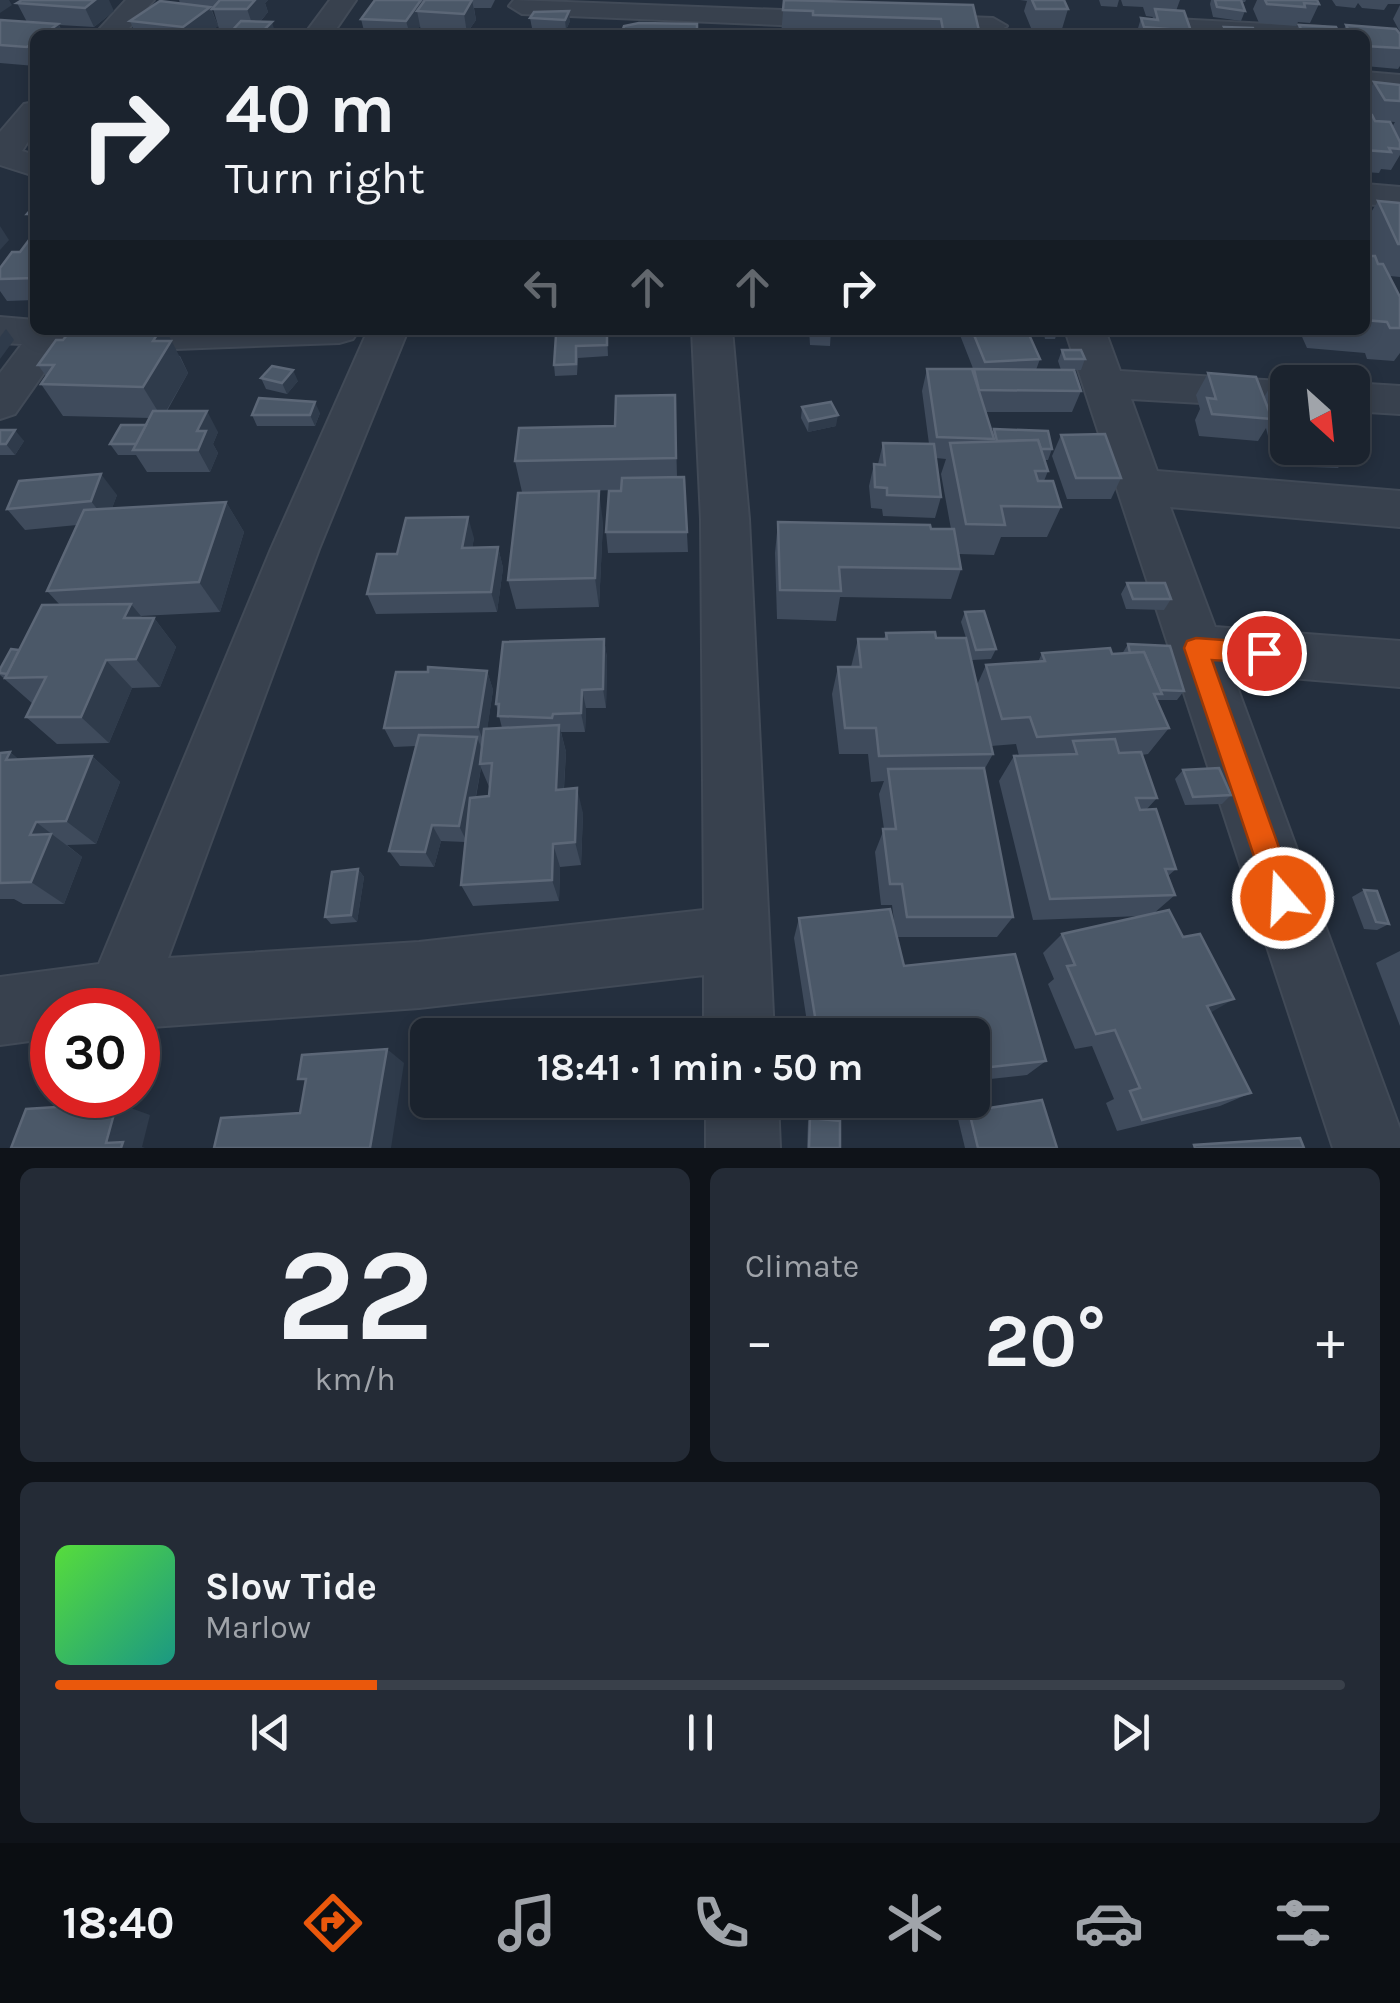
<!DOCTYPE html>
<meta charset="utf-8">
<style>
body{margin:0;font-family:Karla,sans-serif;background:#242b36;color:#f1f3f6;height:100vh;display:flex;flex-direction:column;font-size:38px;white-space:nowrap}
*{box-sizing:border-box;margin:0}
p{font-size:32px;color:#a0a4aa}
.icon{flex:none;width:55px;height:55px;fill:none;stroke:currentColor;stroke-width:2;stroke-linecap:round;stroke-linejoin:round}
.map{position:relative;height:1148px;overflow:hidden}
.sheet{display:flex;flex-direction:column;gap:20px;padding:20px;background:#0f1319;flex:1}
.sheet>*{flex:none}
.top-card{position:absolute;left:30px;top:30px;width:1340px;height:305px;border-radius:15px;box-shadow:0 5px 15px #0003,0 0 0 2px #39404a;background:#1b232e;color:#f1f3f6;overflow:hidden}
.needle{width:65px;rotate:153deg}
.buttons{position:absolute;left:1270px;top:365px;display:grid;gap:20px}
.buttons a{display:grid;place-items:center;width:100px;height:100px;border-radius:15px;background:#1b232e;box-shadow:0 5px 15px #0003,0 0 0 2px #39404a;font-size:50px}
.speed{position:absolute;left:30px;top:988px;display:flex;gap:20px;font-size:50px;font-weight:700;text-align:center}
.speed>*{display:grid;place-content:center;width:130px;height:130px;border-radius:50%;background:#1b232e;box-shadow:0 5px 15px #0003,0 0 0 2px #39404a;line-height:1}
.speed .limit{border:15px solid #d22;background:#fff;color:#111}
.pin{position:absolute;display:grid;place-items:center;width:85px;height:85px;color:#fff;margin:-42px;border:5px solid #fff;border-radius:50%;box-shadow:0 2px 10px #0007}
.me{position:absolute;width:110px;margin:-55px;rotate:341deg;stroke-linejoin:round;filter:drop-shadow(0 0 8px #0008)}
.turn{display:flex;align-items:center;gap:35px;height:210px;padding:0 30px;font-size:45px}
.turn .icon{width:130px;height:130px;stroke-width:2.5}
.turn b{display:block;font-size:70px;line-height:85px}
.lanes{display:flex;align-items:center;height:95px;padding:0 30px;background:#0003;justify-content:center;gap:50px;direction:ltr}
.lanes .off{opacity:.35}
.big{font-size:75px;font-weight:700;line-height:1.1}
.sheet .tile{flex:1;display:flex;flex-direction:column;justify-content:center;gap:15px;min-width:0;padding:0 35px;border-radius:15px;background:#242b36}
.sheet .dial{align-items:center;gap:0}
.dial b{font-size:130px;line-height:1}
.song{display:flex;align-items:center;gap:30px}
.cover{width:120px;height:120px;border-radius:15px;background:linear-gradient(135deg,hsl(110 70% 55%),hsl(170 70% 35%))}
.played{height:10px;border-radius:5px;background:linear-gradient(90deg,#ea580c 25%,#39404a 25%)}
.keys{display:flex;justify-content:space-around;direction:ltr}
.heat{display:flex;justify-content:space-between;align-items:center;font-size:55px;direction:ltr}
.sheet .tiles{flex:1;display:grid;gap:20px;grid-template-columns:1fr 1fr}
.tile:last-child{grid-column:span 2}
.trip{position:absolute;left:410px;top:1018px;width:580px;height:100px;border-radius:15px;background:#1b232e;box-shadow:0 5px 15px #0003,0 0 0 2px #39404a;font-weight:700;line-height:100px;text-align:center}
.tab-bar{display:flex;height:160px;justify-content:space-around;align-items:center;background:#0b0e12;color:#a0a4aa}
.tab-bar .icon{width:70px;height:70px}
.tab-bar .on{color:#ea580c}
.tab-bar b{font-size:45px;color:#f1f3f6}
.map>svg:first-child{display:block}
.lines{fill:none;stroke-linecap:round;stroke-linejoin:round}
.minor-casing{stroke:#414a57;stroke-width:4}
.minor{fill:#38414e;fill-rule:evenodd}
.wall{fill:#3f4b5c;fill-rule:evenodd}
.shaded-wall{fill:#2f3b4b}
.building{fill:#4b5868;stroke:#5c6777;stroke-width:2.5}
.route{fill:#ea580c;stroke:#983908;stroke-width:2.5}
</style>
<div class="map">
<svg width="1400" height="1148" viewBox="0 0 1400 1148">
<rect width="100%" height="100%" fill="#242f3e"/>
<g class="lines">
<defs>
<g id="minor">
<path d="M126 0H154L123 35H94Z"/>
<path d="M330 0H356L332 35H304Z"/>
<path d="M514 0 993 18 1007 26 993 34 522 14 509 6Z"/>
<path d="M1175 19 1324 27 1338 35 1165 33 1161 27 1165 21Z"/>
<path d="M1365 72 1400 75V93L1365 90Z"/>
<path d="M35 102V131L22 151 35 155V176L0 165V132L24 104Z"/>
<path d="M1365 184 1400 187V207L1365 204Z"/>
<path d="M0 317 35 320V330H359L353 339 339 343 121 351 62 347 15 414 0 419V373L22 344 0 343Z"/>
<path d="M368 330H408L319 549 168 958 419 942 704 910 701 519 692 330H732L749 519 774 1035H704V975L419 1008 138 1028V1010H52V1038L0 1045V977L99 964 271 549Z"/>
<path d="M1065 330H1105L1120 371 1298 382H1288V408L1131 399 1157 471 1400 491V527L1170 507 1215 627 1400 641V687L1232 673 1400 1129V1148H1333Z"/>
<path d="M1352 383 1400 386V414L1352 411Z"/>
<path d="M706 1100H778L780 1148H706Z"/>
</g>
</defs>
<!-- minor casing -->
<use href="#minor" class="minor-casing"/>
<!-- minor -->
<use href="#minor" class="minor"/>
</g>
<!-- wall -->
<g class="wall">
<path d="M22 0 114 11 94 27 59 25 64 35H35V66L0 63V20L27 22 17 3Z"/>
<path d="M179 0H268L265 3 268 12 260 22 275 32 219 29 213 8H211L218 26 206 35H136L130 21 180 3Z"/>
<path d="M375 0H495L491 8H474L476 20 467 33 421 31 420 26 414 35H365L361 19Z"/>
<path d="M784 0 973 5 980 35H781Z"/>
<path d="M1020 0H1064L1068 9 1062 29 1031 28 1024 11 1027 1Z"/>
<path d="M1099 0H1119L1117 7 1101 6Z"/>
<path d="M1121 0H1180L1176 11 1191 31 1189 34 1193 35H1136L1141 18 1152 19 1153 17 1146 16 1143 7 1123 6Z"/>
<path d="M1211 0H1246L1245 2H1242L1245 11 1241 21 1213 17 1210 4Z"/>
<path d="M1257 0H1317L1319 4 1310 23 1298 22 1296 26 1259 23 1253 9Z"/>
<path d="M1332 0H1400V4H1388L1384 10 1362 8 1358 3 1355 8 1336 6Z"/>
<path d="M1400 5V32L1393 19Z"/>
<path d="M534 12 570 21 566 30 532 28 530 18Z"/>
<path d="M1299 25 1340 35H1294Z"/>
<path d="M1346 25 1400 34V66L1398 69 1365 66V35H1341Z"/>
<path d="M1374 82 1400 85V155L1391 170 1381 169 1379 173 1365 172V114H1370L1365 106V99ZM1375 121 1395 122 1392 127Z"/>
<path d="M1378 201 1400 203V277L1390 276 1400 297V353L1394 361 1367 359 1365 353 1307 348 1299 330H1365V256H1369L1365 246V222Z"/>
<path d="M35 205V226L27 214Z"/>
<path d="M35 232V300L7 301 0 291V268L20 252Z"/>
<path d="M809 330H831L830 346 810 345Z"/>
<path d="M958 330H1027L1040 359 1036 370H1061L1058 361 1062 350 1085 359 1081 370H1074L1081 391 1072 412H986L993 434 994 429 1052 449 1048 460H1044L1048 471 1044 481 1061 507 1047 537H1001L994 555 959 554 961 569 951 599 840 597 836 621 777 619 775 553 778 522 951 529 941 474 946 459 936 458 941 497 935 518 883 516 882 509 871 508 869 486 874 464H878L883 443 929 444 922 391 927 369 973 373 974 371Z"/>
<path d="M1043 330H1058L1055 339H1045Z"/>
<path d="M607 333 608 356 578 358 577 375 555 376 554 365 556 335Z"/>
<path d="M63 340 180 356 188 373 167 411 218 432 213 444 218 453 210 472H147L136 455H118L110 444 146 425 150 418 63 416 41 384 46 376 38 365Z"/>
<path d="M1208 373 1264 397 1273 382 1288 383V448H1352V443L1354 447 1338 468 1282 466 1271 448 1266 428 1258 441 1199 436 1195 420 1200 409 1196 395Z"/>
<path d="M261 378 298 381 287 394 266 389Z"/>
<path d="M675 395 677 477H684L688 552 608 553 606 532 621 490 522 492 515 461 615 426Z"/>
<path d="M802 407 836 426 808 432 801 418Z"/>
<path d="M320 413 315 426H257L252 415Z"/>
<path d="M0 430 24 441 15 455H0Z"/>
<path d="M1061 435 1121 478 1111 499H1067L1052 456Z"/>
<path d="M117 495 112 508 226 502 244 532 220 612 141 616 142 618H154L176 647 160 687 132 688 109 743 57 744 26 717 33 704 0 675V669L60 605 47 591 77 525 25 530 7 509Z"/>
<path d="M603 522 599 607 516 609 508 580Z"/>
<path d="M474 538 472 548 498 547 503 568 497 612 376 614 367 594 397 554Z"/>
<path d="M1127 583 1171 599 1164 610 1126 609 1121 594Z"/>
<path d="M965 612 996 649 991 659 972 660 977 685 986 665 1038 662 1042 653 1122 654 1128 644 1184 691 1177 700H1157L1169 728 1148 754 1142 755 1157 798 1146 810 1176 869 1168 876 1175 895 1153 914 1211 1013 1251 1093 1220 1106 1117 1131 1106 1103 1114 1099 1092 1046 1075 1049 1048 984 1054 979 1043 953 1062 934 1142 916 1033 920 999 781 1014 756H1019L1016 744 991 746 993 754 984 770 1013 917 997 937H897L904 966 1046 1061 1027 1075 972 1081V1035H809L794 938 799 918 895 929 892 905H881L875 852 884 829 879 794 884 781 871 782 868 754H839L832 694 838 667H851L858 639H884L886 633 936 638H966L961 622Z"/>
<path d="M604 639 607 658 606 708H586L585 732H561L566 752 564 789 583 813 581 865 560 867 559 901 473 906 461 885 465 842 441 841 434 867 400 866 389 851 416 746 394 747 384 728 487 671 493 690 487 729 502 728 496 704ZM481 768 490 789 489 796 476 797Z"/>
<path d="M10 752 19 760 92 756 120 782 96 844 67 845 82 857 64 904H23L14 899H0V753Z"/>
<path d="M1183 770 1231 795 1222 804 1185 805 1175 779Z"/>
<path d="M358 869 364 877 357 922 331 924 325 917Z"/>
<path d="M1364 890 1389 924 1377 930 1364 929 1352 897Z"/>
<path d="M1400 951V1026L1376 963Z"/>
<path d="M969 1111 1057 1148H965L958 1119Z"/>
<path d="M810 1118 840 1148H807L808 1121Z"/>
</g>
<!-- shaded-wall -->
<g class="shaded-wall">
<path d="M0 0H9L12 5 0 13Z"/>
<path d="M95 0H109L114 11 94 27 85 8Z"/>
<path d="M255 0H268L265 3 268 12 254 29 247 9Z"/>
<path d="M421 0 424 12 417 11 420 26 414 35H410L406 21Z"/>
<path d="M472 0 476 20 467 33 464 14Z"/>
<path d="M210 7 218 26 206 35H186L183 27Z"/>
<path d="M569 11 570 21 566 30 565 20Z"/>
<path d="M272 22 275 32 272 35H259Z"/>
<path d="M58 24 64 35H43Z"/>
<path d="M35 41V62L27 47Z"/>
<path d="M0 226 9 240 0 250Z"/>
<path d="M6 329 14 340 0 359V337Z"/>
<path d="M160 330H166L188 373 162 418 143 387 153 341Z"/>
<path d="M293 370 298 381 287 394 282 383Z"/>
<path d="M315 402 320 413 315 426 310 415Z"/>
<path d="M207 411 218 432 213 444 218 453 210 472 198 450 197 431Z"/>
<path d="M838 415 836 426 808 432 809 421Z"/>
<path d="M15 430 24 441 15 455 6 444Z"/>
<path d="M101 474 117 495 107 522 91 501Z"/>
<path d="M599 491 603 522 599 607 595 578Z"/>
<path d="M226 502 244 532 220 612 199 582Z"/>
<path d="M468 517 474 538 469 568 462 548Z"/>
<path d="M498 547 503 568 497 612 491 592Z"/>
<path d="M131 604 150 627 154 618 176 647 160 687 136 659 124 618Z"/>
<path d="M604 639 607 658 606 708 603 689Z"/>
<path d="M106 660 132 688 109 743 81 717Z"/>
<path d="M487 671 493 690 485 745 478 727Z"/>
<path d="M582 690 586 708 585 732 581 713Z"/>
<path d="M559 725 566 752 562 814 556 790Z"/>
<path d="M477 737 484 755 480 764 481 768 467 842 459 826Z"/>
<path d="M10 752 41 778 6 760Z"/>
<path d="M92 756 120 782 96 844 66 821Z"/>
<path d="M577 788 583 813 581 865 575 842Z"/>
<path d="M36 822 82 857 64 904 31 882 30 835Z"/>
<path d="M432 825 441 841 434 867 425 852Z"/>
<path d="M553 844 560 867 559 901 552 880Z"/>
<path d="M358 869 364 877 357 922 351 915Z"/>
<path d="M1234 999 1205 1016 1207 1006Z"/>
<path d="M387 1049 404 1063 391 1148H370Z"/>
<path d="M117 1103 150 1115 142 1147 145 1148H121L106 1143Z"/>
</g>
<!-- building -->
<g class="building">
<path d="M22 0H95L85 8 17 3Z"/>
<path d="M220 0H255L247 9H212Z"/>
<path d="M375 0H421L406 21 361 19Z"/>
<path d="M425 0H472L464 14 417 11Z"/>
<path d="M784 0 973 5 980 35H944L941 19 813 15V11L783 10Z"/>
<path d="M1032 0H1064L1068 9H1036Z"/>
<path d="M1215 0H1241L1245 11 1217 7Z"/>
<path d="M1265 0H1317L1319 4 1304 3 1305 7 1267 4Z"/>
<path d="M160 1 210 7 183 27 130 21Z"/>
<path d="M1155 9 1184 11 1191 31 1144 27 1141 18 1158 20Z"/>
<path d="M569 11 565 20 530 18 534 12Z"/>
<path d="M0 20H1L58 24 43 35H35V41L27 47 0 45Z"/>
<path d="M241 21 272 22 259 35H228Z"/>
<path d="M639 23 697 24V35H621L624 26Z"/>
<path d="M1299 25 1336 27 1340 35H1304Z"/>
<path d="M1346 25 1396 29 1400 34V48L1365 46V35H1351Z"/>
<path d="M1224 27 1253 28 1257 35H1228Z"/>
<path d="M1144 31 1193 34V35H1145Z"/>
<path d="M1374 82 1400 85V101L1385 100Z"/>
<path d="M1365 114 1372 115 1375 121 1390 122 1400 142V149L1389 148 1391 152 1365 150Z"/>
<path d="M1378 201 1400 203V244H1398Z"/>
<path d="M35 205V214H27Z"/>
<path d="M35 232V278L0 279V268L12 252H20Z"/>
<path d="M1365 256H1375L1378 264H1383L1400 297V328H1390L1387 322 1365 320Z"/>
<path d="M71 330H160L153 341H171L143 387 41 384 54 365H38L56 340H63Z"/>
<rect x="811" y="330" width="20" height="4"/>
<path d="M972 330H1027L1040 359 985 362Z"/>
<path d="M607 333V345L576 346V364L554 365 556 335Z"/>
<path d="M1062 350H1081L1085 359H1065Z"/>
<path d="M272 366 293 370 282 383 261 378Z"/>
<path d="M927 369H972L994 439 937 437Z"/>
<path d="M974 369 1074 370 1081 391 979 390Z"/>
<path d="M1208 373 1256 377 1272 419 1212 414 1207 398 1216 399Z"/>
<path d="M1273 382 1288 383V429L1286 426Z"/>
<path d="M675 395 676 458 515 461 519 428 615 426 616 396Z"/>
<path d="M259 398 315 402 310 415H252Z"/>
<path d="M831 402 838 415 809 421 802 407Z"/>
<path d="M153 411H207L197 431H206L198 450H133Z"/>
<path d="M121 425H146L136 444H110Z"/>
<path d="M994 429 1048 431 1052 449H1041L1038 440 997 441Z"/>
<path d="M0 430H15L6 444H0Z"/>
<path d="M1105 434 1121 478H1076L1061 435Z"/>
<path d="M1038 440 1048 471H1035L1038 481H1053L1061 507 1001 506 1005 525 966 524 950 443Z"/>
<path d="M883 443 934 444 941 497 887 495V488L875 487 874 464 885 465Z"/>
<path d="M101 474 91 501 7 509 19 481Z"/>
<path d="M684 477 687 532H606L609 491H621L622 478Z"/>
<path d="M599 491 595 578 508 580 518 493Z"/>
<path d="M226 502 199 582 47 591 84 510Z"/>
<path d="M468 517 462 548 498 547 491 592 367 594 377 554H397L406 518Z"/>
<path d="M778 522 930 525 931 529H954L961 569 839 567 841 591 780 590Z"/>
<path d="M1127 583H1165L1171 599H1133Z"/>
<path d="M131 604 124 618H154L136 659 106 660 81 717H26L46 677 5 678 42 605Z"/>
<path d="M984 611 996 649 976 650 965 612Z"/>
<path d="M935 632 936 638H966L993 754 879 756 876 728H845L838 667H861L858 639H887L886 633Z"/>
<path d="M604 639 603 689 582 690 581 713 553 714 552 718 498 716 499 704H496L503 642Z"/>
<path d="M1128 644 1170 646 1184 691 1160 690 1144 652 1130 653Z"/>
<path d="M1110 648 1112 654 1144 652 1162 694H1154L1169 728 1037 737 1030 717 1002 719 986 665 1045 661 1042 653Z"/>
<path d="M11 649 19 650 7 674 0 673V669Z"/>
<path d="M428 667 487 671 478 727 384 728 396 672H428Z"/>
<path d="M559 725 556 790 577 788 575 842 553 844 552 880 461 885 470 798 489 796 492 763 480 764 484 729Z"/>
<path d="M419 735 477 737 459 826 432 825 425 852 389 851Z"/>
<path d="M1115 739 1119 753 1141 752 1157 798H1136L1140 810 1156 809 1176 869H1165L1175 895 1050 899 1014 756 1077 754 1073 741Z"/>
<path d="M10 752 6 760 92 756 66 821 36 822 30 835 51 834 31 882 0 883V753Z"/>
<path d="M984 768 1013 917H907L902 884H890L883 829H896L888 769Z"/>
<path d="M1219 768 1231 795 1193 797 1183 770Z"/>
<path d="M358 869 351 915 325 917 332 872Z"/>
<path d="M1364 890 1377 891 1389 924 1376 922Z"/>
<path d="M890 909 904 966 1015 954 1046 1061 972 1069V1035H818L799 918Z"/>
<path d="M1169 910 1183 937 1200 934 1234 999 1207 1006 1251 1093 1142 1120 1130 1091 1140 1088 1115 1030 1096 1034 1067 966 1075 965 1062 934Z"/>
<path d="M387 1049 370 1148H214L221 1118 300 1113 306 1079H298L302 1055Z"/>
<path d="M1042 1100 1057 1148H978L969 1111Z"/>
<path d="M117 1103 106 1143 123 1142 121 1148H11L26 1109Z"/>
<path d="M810 1118 840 1121V1148H809Z"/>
<path d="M1300 1138 1304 1148H1195L1194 1145Z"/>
</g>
<!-- route -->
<path class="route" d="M1196 638 1264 643 1273 646 1276 653 1273 660 1264 663 1212 660 1297 898 1293 908 1283 913 1273 908 1268 898 1184 648 1187 641Z"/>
</svg>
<div class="buttons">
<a><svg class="needle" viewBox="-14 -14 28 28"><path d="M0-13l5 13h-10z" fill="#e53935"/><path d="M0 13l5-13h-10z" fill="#a0a4aa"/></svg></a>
</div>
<div class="speed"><div class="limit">30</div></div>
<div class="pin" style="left:1264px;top:653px;background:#d93025"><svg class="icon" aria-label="arrive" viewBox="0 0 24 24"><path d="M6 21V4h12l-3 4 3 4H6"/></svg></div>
<svg class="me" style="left:1283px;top:898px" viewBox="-20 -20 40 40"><circle r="17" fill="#ea580c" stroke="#fff" stroke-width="3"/><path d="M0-11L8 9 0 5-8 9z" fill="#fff"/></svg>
<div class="trip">18:41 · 1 min · 50 m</div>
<div class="top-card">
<div class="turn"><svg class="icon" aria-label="right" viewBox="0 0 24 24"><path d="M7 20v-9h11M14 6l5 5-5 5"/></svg><div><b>40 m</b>Turn right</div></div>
<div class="lanes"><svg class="icon off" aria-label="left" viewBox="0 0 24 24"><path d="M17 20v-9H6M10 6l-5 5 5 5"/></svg><svg class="icon off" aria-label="ahead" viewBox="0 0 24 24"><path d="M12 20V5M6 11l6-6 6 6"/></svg><svg class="icon off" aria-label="ahead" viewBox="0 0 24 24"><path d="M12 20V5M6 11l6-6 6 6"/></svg><svg class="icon" aria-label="right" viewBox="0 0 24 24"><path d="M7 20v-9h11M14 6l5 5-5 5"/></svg></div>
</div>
</div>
<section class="sheet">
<div class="tiles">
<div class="tile dial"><b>22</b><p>km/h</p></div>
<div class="tile"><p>Climate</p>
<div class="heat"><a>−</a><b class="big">20°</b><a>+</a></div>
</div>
<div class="tile">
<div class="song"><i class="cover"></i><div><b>Slow Tide</b><p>Marlow</p></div></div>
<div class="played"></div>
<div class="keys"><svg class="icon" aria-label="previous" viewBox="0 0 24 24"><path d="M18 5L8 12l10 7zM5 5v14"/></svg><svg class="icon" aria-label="pause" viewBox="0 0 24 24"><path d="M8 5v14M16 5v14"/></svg><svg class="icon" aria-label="next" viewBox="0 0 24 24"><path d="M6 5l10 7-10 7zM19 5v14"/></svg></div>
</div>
</div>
</section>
<nav class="tab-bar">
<b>18:40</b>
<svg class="icon on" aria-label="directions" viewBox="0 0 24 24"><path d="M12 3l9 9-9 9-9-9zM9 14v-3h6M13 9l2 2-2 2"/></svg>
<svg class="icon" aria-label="music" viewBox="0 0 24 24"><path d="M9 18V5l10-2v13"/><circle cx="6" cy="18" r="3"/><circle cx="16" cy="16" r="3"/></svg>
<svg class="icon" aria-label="phone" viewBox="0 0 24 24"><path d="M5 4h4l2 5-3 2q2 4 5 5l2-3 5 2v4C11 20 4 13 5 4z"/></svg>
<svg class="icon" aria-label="climate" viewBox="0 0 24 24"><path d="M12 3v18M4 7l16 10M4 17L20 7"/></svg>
<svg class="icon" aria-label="car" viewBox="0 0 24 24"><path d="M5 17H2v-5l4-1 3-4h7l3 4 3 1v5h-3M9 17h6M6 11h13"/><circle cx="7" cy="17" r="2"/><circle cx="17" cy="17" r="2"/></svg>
<svg class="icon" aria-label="filters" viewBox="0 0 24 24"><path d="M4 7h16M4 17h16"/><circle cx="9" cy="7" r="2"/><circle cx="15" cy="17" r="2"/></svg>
</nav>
